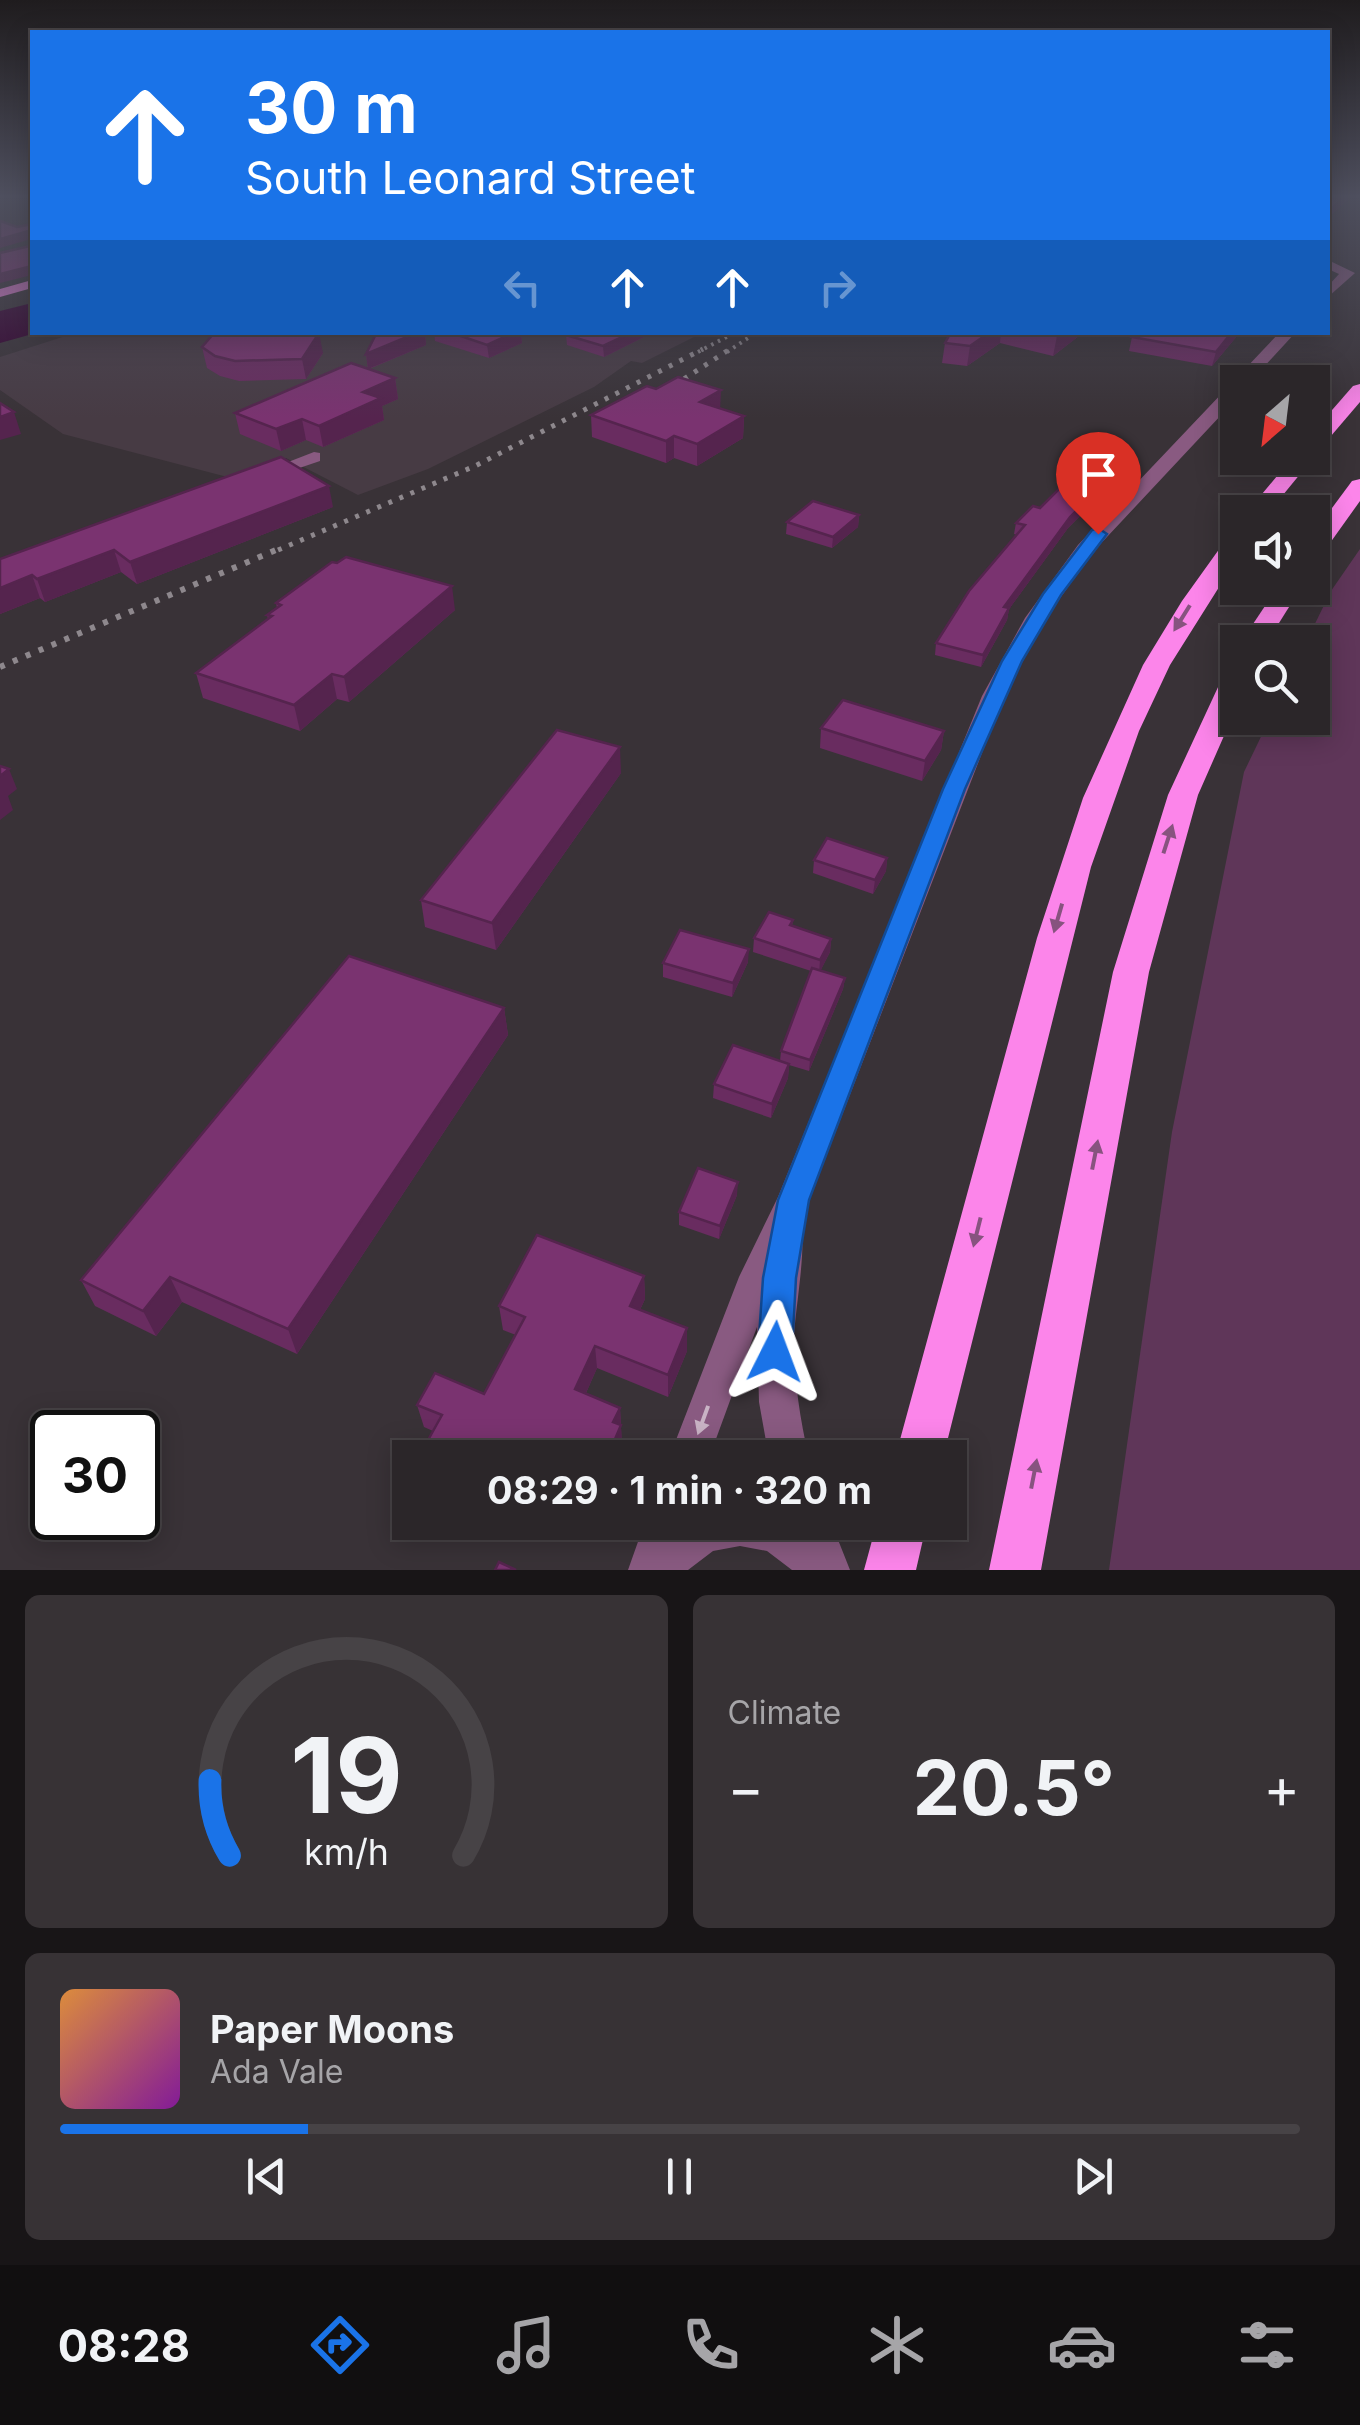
<!DOCTYPE html>
<meta charset="utf-8">
<style>
body{margin:0;font-family:Inter,sans-serif;background:#373235;color:#f1f3f6;height:100vh;display:flex;flex-direction:column;font-size:38px;white-space:nowrap}
*{box-sizing:border-box;margin:0}
p{font-size:32px;color:#a6a5a8}
.icon{flex:none;width:55px;height:55px;fill:none;stroke:currentColor;stroke-width:2;stroke-linecap:round;stroke-linejoin:round}
.map{position:relative;height:1570px;overflow:hidden}
.panel{display:flex;flex-direction:column;gap:25px;padding:25px;background:#181517;flex:1}
.panel>*{flex:none}
.hud{position:absolute;left:30px;top:30px;width:1300px;height:305px;border-radius:0px;box-shadow:0 5px 25px #0003,0 0 0 2px #474346;background:#1a73e8;color:#fff;overflow:hidden}
.needle{width:65px;rotate:208deg}
.tools{position:absolute;left:1220px;top:365px;display:grid;gap:20px}
.tools a{display:grid;place-items:center;width:110px;height:110px;border-radius:0px;background:#2b2629;box-shadow:0 5px 25px #0003,0 0 0 2px #474346;font-size:50px}
.speed{position:absolute;left:30px;top:1410px;display:flex;gap:20px;font-size:50px;font-weight:700;text-align:center}
.speed>*{display:grid;place-content:center;width:130px;height:130px;border-radius:50%;background:#2b2629;box-shadow:0 5px 25px #0003,0 0 0 2px #474346;line-height:1}
.speed .limit{border:5px solid #111;border-radius:15px;background:#fff;color:#111}
.pin{position:absolute;display:grid;place-items:center;width:85px;height:85px;color:#fff;margin:-102px -42px;border-radius:50% 50% 50% 0;rotate:-45deg;box-shadow:0 0 10px #0007}
.pin .icon{rotate:45deg}
.me{position:absolute;width:110px;margin:-55px;rotate:3deg;stroke-linejoin:round;filter:drop-shadow(0 0 8px #0008)}
.turn{display:flex;align-items:center;gap:35px;height:210px;padding:0 50px;font-size:45px}
.turn .icon{width:130px;height:130px;stroke-width:2.5}
.turn b{display:block;font-size:70px;line-height:85px}
.lanes{display:flex;align-items:center;height:95px;padding:0 50px;background:#0003;justify-content:center;gap:50px;direction:ltr}
.lanes .off{opacity:.35}
.big{font-size:75px;font-weight:700;line-height:1.1}
.panel .tile{flex:1;display:flex;flex-direction:column;justify-content:center;gap:15px;min-width:0;padding:0 35px;border-radius:15px;background:#373235}
.panel .dial{align-items:center;gap:0}
.dial svg{height:260px;overflow:visible;fill:none;stroke:#474346;stroke-width:7;stroke-linecap:round;text-anchor:middle}
.dial text{fill:#f1f3f6;stroke:none}
.song{display:flex;align-items:center;gap:30px}
.cover{width:120px;height:120px;border-radius:15px;background:linear-gradient(135deg,hsl(30 70% 55%),hsl(290 70% 35%))}
.played{height:10px;border-radius:5px;background:linear-gradient(90deg,#1a73e8 20%,#474346 20%)}
.keys{display:flex;justify-content:space-around;direction:ltr}
.heat{display:flex;justify-content:space-between;align-items:center;font-size:55px;direction:ltr}
.panel .tiles{flex:1;display:grid;gap:25px;grid-template-columns:1fr 1fr}
.tile:last-child{grid-column:span 2}
.trip{position:absolute;left:392px;top:1440px;width:575px;height:100px;border-radius:0px;background:#2b2629;box-shadow:0 5px 25px #0003,0 0 0 2px #474346;font-weight:700;line-height:100px;text-align:center}
.menu{display:flex;height:160px;justify-content:space-around;align-items:center;background:#110f10;color:#a6a5a8}
.menu .icon{width:70px;height:70px}
.menu .active{color:#1a73e8}
.menu b{font-size:45px;color:#f1f3f6}
.map>svg:first-child{display:block}
.built{fill:#473b44}
.green{fill:#5f3659}
.water{fill:#34002f}
.lines{fill:none;stroke-linecap:round;stroke-linejoin:round}
.minor{fill:#895a81;fill-rule:evenodd}
.primary{fill:#db79cc;fill-rule:evenodd}
.motorway{fill:#fc85ea;fill-rule:evenodd}
.rail-far2{stroke:#8e888d;stroke-width:4;stroke-dasharray:2.5 5;stroke-linecap:butt}
.rail-far1{stroke:#8e888d;stroke-width:5;stroke-dasharray:4 8;stroke-linecap:butt}
.rail{stroke:#8e888d;stroke-width:6;stroke-dasharray:5 9;stroke-linecap:butt}
.wall{fill:#692c60}
.shaded-wall{fill:#55244e}
.building{fill:#7a3370;stroke:#55244e;stroke-width:2.5}
.oneway{fill:#87537f}
.oneway2{fill:#c9b3c5}
.route{fill:#1a73e8;stroke:#114b97;stroke-width:2.5}
</style>
<div class="map">
<svg width="1360" height="1570" viewBox="0 0 1360 1570">
<rect width="100%" height="100%" fill="#393237"/>
<!-- built -->
<path class="built" d="M75 333H702L642 363 631 361 594 387 428 469 358 495 286 458 235 479 63 434 0 390V357Z"/>
<!-- green -->
<path class="green" d="M1360 549V1570H1109L1172 1132 1244 772 1270 718H1312V642H1306L1331 591Z"/>
<!-- water -->
<path class="water" d="M32 303V332L36 333 0 343V311Z"/>
<g class="lines">
<!-- minor -->
<g class="minor">
<path d="M1328 260 1355 273 1328 297V286L1339 274 1328 269Z"/>
<path d="M1280 332H1296L1250 382H1238V397L1092 553 1046 618 1004 696 800 1224C808 1242 794 1315 794 1341 794 1380 800 1419 809 1458H769L759 1402 757 1327 709 1458H669L739 1277 778 1197 982 696 1025 618 1078 545Z"/>
<path d="M314 452 320 453V461L261 481 252 476Z"/>
<path d="M645 1522H831L850 1570H792L767 1551 740 1546 713 1551 688 1570H628Z"/>
</g>
<!-- primary -->
<path class="primary" d="M32 280V288L0 297V289Z"/>
<!-- motorway -->
<g class="motorway">
<path d="M1360 384V402L1319 450 1312 452V433L1353 386Z"/>
<path d="M1312 456 1314 458 1310 462 1269 512H1247L1292 458Z"/>
<path d="M1360 479V501L1320 557 1312 559V535L1352 481Z"/>
<path d="M1238 532V557L1170 665 1139 731 1091 867 943 1458H895L1037 938 1083 798 1143 665 1182 601 1230 534Z"/>
<path d="M1277 588H1301L1267 642H1241Z"/>
<path d="M1238 664V704L1198 795 1149 972 1041 1570H989L1113 972 1168 795 1225 672Z"/>
<path d="M877 1522H927L916 1570H864Z"/>
</g>
<!-- rail-far2 -->
<g class="rail-far2">
<path d="M698 352 736 332"/>
<path d="M727 352 757 332"/>
</g>
<!-- rail-far1 -->
<g class="rail-far1">
<path d="M664 392 730 349"/>
<path d="M278 550 475 466 703 349"/>
</g>
<!-- rail -->
<path class="rail" d="M0 667 283 547"/>
</g>
<!-- wall -->
<g class="wall">
<path d="M377 332H425L426 345 369 369 395 378 398 399 382 406 384 420 323 447 306 440 281 451 240 434 235 413 368 369 366 354Z"/>
<path d="M434 332H521L522 343 489 358 435 341Z"/>
<path d="M571 332H654L604 357 567 345 566 335Z"/>
<path d="M951 332H1084L1053 356 1000 343 967 366 942 363 945 343Z"/>
<path d="M1237 336 1212 366 1129 351 1132 337Z"/>
<path d="M202 347 323 353 306 379 239 381 220 376 207 368Z"/>
<path d="M721 409 744 416 743 438 697 466 674 458 666 463 592 437 591 415Z"/>
<path d="M1095 501 1068 528 1009 609 1007 620 981 667 935 655 936 643 1017 535 1014 534 1016 523 1040 508Z"/>
<path d="M333 507 137 584 121 572 45 602 40 598 0 614V559Z"/>
<path d="M859 515 858 527 832 548 786 534 787 522Z"/>
<path d="M276 603 455 610 349 702 337 699 300 731 203 698 196 673 268 619 267 615 277 608Z"/>
<path d="M821 728 944 731 941 750 922 781 820 748Z"/>
<path d="M621 773 496 950 425 927 421 900Z"/>
<path d="M887 858 886 871 873 894 813 873 814 860Z"/>
<path d="M793 920 792 926 831 939 830 952 820 971 845 978 843 989 809 1071 789 1065 788 1078 771 1118 713 1098 714 1084 780 1061 781 1051 811 971 753 952 754 938Z"/>
<path d="M748 962 732 997 663 977V963Z"/>
<path d="M504 1008 508 1035 297 1354 182 1302 156 1336 95 1306 81 1280Z"/>
<path d="M737 1195 719 1239 679 1225V1212Z"/>
<path d="M644 1276 645 1299 640 1310 687 1328V1351L668 1397 597 1368 586 1393 620 1408 622 1447 433 1431 424 1427 417 1405 484 1394 516 1335 503 1330 499 1306Z"/>
<path d="M484 1522H526L518 1538Z"/>
</g>
<!-- shaded-wall -->
<g class="shaded-wall">
<path d="M1343 198H1350L1328 218V212Z"/>
<path d="M28 231 31 239 0 248V239Z"/>
<path d="M32 266V275L0 283V274Z"/>
<path d="M419 332H425L426 345 368 369 366 354Z"/>
<path d="M515 332H521L522 343 489 358 487 345Z"/>
<path d="M633 332H654L604 357 603 346Z"/>
<path d="M990 332H1001L1000 343 967 366 970 346Z"/>
<path d="M1062 332H1084L1053 356 1057 336Z"/>
<path d="M1232 332H1238L1237 336 1212 366 1216 352Z"/>
<path d="M319 333 323 353 306 379 302 359Z"/>
<path d="M395 378 398 399 382 406 384 420 323 447 319 426 363 392Z"/>
<path d="M721 390 720 411 700 402Z"/>
<path d="M14 412 21 434 0 440V417Z"/>
<path d="M744 416 743 438 697 466V444Z"/>
<path d="M302 419 306 440 281 451 276 429Z"/>
<path d="M674 436V458L666 463V441Z"/>
<path d="M329 486 333 507 137 584 130 562Z"/>
<path d="M1097 490 1095 501 1068 528 1009 609 1007 620 981 667 983 655 1004 607 1070 517Z"/>
<path d="M859 515 858 527 832 548 833 537Z"/>
<path d="M114 550 121 572 45 602 37 579Z"/>
<path d="M32 575 40 598 0 614V588Z"/>
<path d="M452 586 455 610 349 702 344 677Z"/>
<path d="M332 674 337 699 300 731 294 705Z"/>
<path d="M944 731 941 750 922 781 925 761Z"/>
<path d="M620 747 621 773 496 950 492 923Z"/>
<path d="M9 769 17 789 8 796 13 810 0 820V776Z"/>
<path d="M887 858 886 871 873 894 875 880Z"/>
<path d="M831 939 830 952 819 974 820 960Z"/>
<path d="M749 949 748 962 732 997 733 983Z"/>
<path d="M845 978 843 989 809 1071 810 1060Z"/>
<path d="M504 1008 508 1035 297 1354 288 1329Z"/>
<path d="M789 1064 788 1078 771 1118 772 1104Z"/>
<path d="M738 1182 737 1195 719 1239 720 1226Z"/>
<path d="M644 1276 645 1299 631 1329 630 1306Z"/>
<path d="M170 1277 182 1302 156 1336 143 1311Z"/>
<path d="M687 1328V1351L668 1397V1375Z"/>
<path d="M595 1346 597 1368 578 1411 575 1389Z"/>
<path d="M620 1408 622 1447 618 1458H607L613 1422Z"/>
<path d="M515 1522H526L518 1538Z"/>
</g>
<!-- building -->
<g class="building">
<path d="M1328 198H1343L1328 212Z"/>
<path d="M0 221 17 227 32 224V234L28 231 0 239Z"/>
<path d="M32 237V266L0 274V253L30 246Z"/>
<path d="M215 332H318L319 333 302 359 235 361 215 356 202 347Z"/>
<path d="M377 332H419L366 354Z"/>
<path d="M449 332H515L487 345Z"/>
<path d="M571 332H633L603 346 566 335Z"/>
<path d="M951 332H990L970 346 945 343Z"/>
<path d="M1040 332H1062L1057 336Z"/>
<path d="M1138 332H1232L1216 352 1132 337Z"/>
<path d="M351 363 395 378 363 392 381 398 319 426 302 419 276 429 235 413Z"/>
<path d="M678 377 721 390 700 402 744 416 697 444 674 436 666 441 591 415 647 386 656 389Z"/>
<path d="M0 403 14 412 0 417Z"/>
<path d="M281 457 329 486 130 562 114 550 37 579 32 575 0 588V559Z"/>
<path d="M1065 483 1097 490 1070 517 1004 607 1009 608 983 655 936 643 969 591 1025 525 1016 523 1033 506 1040 508Z"/>
<path d="M813 501 859 515 833 537 787 522Z"/>
<path d="M346 557 452 586 344 677 332 674 294 705 196 673 272 616 267 615 281 605 276 603 332 562 337 563Z"/>
<path d="M843 700 944 731 925 761 821 728Z"/>
<path d="M557 730 620 747 492 923 421 900Z"/>
<path d="M0 766 9 769 0 776Z"/>
<path d="M827 838 887 858 875 880 814 860Z"/>
<path d="M769 912 793 920 790 925 831 939 820 960 754 938Z"/>
<path d="M680 930 749 949 733 983 663 963Z"/>
<path d="M349 956 504 1008 288 1329 170 1277 143 1311 81 1280Z"/>
<path d="M812 968 845 978 810 1060 781 1051Z"/>
<path d="M733 1045 789 1064 772 1104 714 1084Z"/>
<path d="M698 1168 738 1182 720 1226 679 1212Z"/>
<path d="M537 1235 644 1276 630 1306 687 1328 668 1375 595 1346 575 1389 620 1408 613 1422 621 1425 607 1458H418L442 1415 417 1405 435 1373 484 1394 525 1317 499 1306Z"/>
<path d="M499 1562 516 1570H495Z"/>
</g>
<!-- one-way arrows -->
<defs><path id="oneway-solid" d="M-6-.8H1V-3.2L6.5 0L1 3.2V.8H-6Z" transform="scale(2.5)"/></defs>
<g class="oneway">
<use href="#oneway-solid" transform="translate(1182 618) rotate(122)"/>
<use href="#oneway-solid" transform="translate(1168 839) rotate(-72)"/>
<use href="#oneway-solid" transform="translate(1058 918) rotate(106)"/>
<use href="#oneway-solid" transform="translate(1095 1155) rotate(-79)"/>
<use href="#oneway-solid" transform="translate(977 1232) rotate(104)"/>
<use href="#oneway-solid" transform="translate(1034 1474) rotate(-79)"/>
</g>
<use class="oneway2" href="#oneway-solid" transform="translate(703 1420) rotate(110)"/>
<!-- sky -->
<linearGradient id="sky" x2="0" y2="1"><stop stop-color="#1f1c1e"/><stop offset="0.47" stop-color="#4e4f5e"/><stop offset="1" stop-color="#4e4f5e" stop-opacity="0"/></linearGradient>
<rect width="1360" height="418" fill="url(#sky)"/>
<!-- route -->
<path class="route" d="M1098 528 1107 534 1061 595 1022 661 965 789 809 1200 796 1278 792 1352 787 1364 775 1369 763 1364 758 1352 763 1278 778 1200 943 789 1002 661 1043 594 1092 530Z"/>
</svg>
<div class="tools">
<a><svg class="needle" viewBox="-14 -14 28 28"><path d="M0-13l5 13h-10z" fill="#e53935"/><path d="M0 13l5-13h-10z" fill="#a6a5a8"/></svg></a>
<a><svg class="icon" aria-label="sound" viewBox="0 0 24 24"><path d="M4 9h4l5-4v14l-5-4H4zM17 9q2 3 0 6"/></svg></a>
<a><svg class="icon" aria-label="search" viewBox="0 0 24 24"><circle cx="10" cy="10" r="6"/><path d="M15 15l6 6"/></svg></a>
</div>
<div class="speed"><div class="limit">30</div></div>
<div class="pin" style="left:1098px;top:534px;background:#d93025"><svg class="icon" aria-label="arrive" viewBox="0 0 24 24"><path d="M6 21V4h12l-3 4 3 4H6"/></svg></div>
<svg class="me" style="left:775px;top:1352px" viewBox="-20 -20 40 40"><path d="M0-17L14 15 0 8-14 15z" fill="#1a73e8" stroke="#fff" stroke-width="4"/></svg>
<div class="trip">08:29 · 1 min · 320 m</div>
<div class="hud">
<div class="turn"><svg class="icon" aria-label="ahead" viewBox="0 0 24 24"><path d="M12 20V5M6 11l6-6 6 6"/></svg><div><b>30 m</b>South Leonard Street</div></div>
<div class="lanes"><svg class="icon off" aria-label="left" viewBox="0 0 24 24"><path d="M17 20v-9H6M10 6l-5 5 5 5"/></svg><svg class="icon" aria-label="ahead" viewBox="0 0 24 24"><path d="M12 20V5M6 11l6-6 6 6"/></svg><svg class="icon" aria-label="ahead" viewBox="0 0 24 24"><path d="M12 20V5M6 11l6-6 6 6"/></svg><svg class="icon off" aria-label="right" viewBox="0 0 24 24"><path d="M7 20v-9h11M14 6l5 5-5 5"/></svg></div>
</div>
</div>
<section class="panel">
<div class="tiles">
<div class="tile dial"><svg viewBox="0 0 100 80">
<path d="M14 69A42 42 0 1 1 86 69"/>
<path d="M14 69A42 42 0 0 1 8 46" stroke="#1a73e8"/>
<text x="50" y="56" font-size="32" font-weight="700">19</text>
<text x="50" y="72" font-size="11">km/h</text>
</svg></div>
<div class="tile"><p>Climate</p>
<div class="heat"><a>−</a><b class="big">20.5°</b><a>+</a></div>
</div>
<div class="tile">
<div class="song"><i class="cover"></i><div><b>Paper Moons</b><p>Ada Vale</p></div></div>
<div class="played"></div>
<div class="keys"><svg class="icon" aria-label="previous" viewBox="0 0 24 24"><path d="M18 5L8 12l10 7zM5 5v14"/></svg><svg class="icon" aria-label="pause" viewBox="0 0 24 24"><path d="M8 5v14M16 5v14"/></svg><svg class="icon" aria-label="next" viewBox="0 0 24 24"><path d="M6 5l10 7-10 7zM19 5v14"/></svg></div>
</div>
</div>
</section>
<nav class="menu">
<b>08:28</b>
<svg class="icon active" aria-label="directions" viewBox="0 0 24 24"><path d="M12 3l9 9-9 9-9-9zM9 14v-3h6M13 9l2 2-2 2"/></svg>
<svg class="icon" aria-label="music" viewBox="0 0 24 24"><path d="M9 18V5l10-2v13"/><circle cx="6" cy="18" r="3"/><circle cx="16" cy="16" r="3"/></svg>
<svg class="icon" aria-label="phone" viewBox="0 0 24 24"><path d="M5 4h4l2 5-3 2q2 4 5 5l2-3 5 2v4C11 20 4 13 5 4z"/></svg>
<svg class="icon" aria-label="climate" viewBox="0 0 24 24"><path d="M12 3v18M4 7l16 10M4 17L20 7"/></svg>
<svg class="icon" aria-label="car" viewBox="0 0 24 24"><path d="M5 17H2v-5l4-1 3-4h7l3 4 3 1v5h-3M9 17h6M6 11h13"/><circle cx="7" cy="17" r="2"/><circle cx="17" cy="17" r="2"/></svg>
<svg class="icon" aria-label="filters" viewBox="0 0 24 24"><path d="M4 7h16M4 17h16"/><circle cx="9" cy="7" r="2"/><circle cx="15" cy="17" r="2"/></svg>
</nav>
